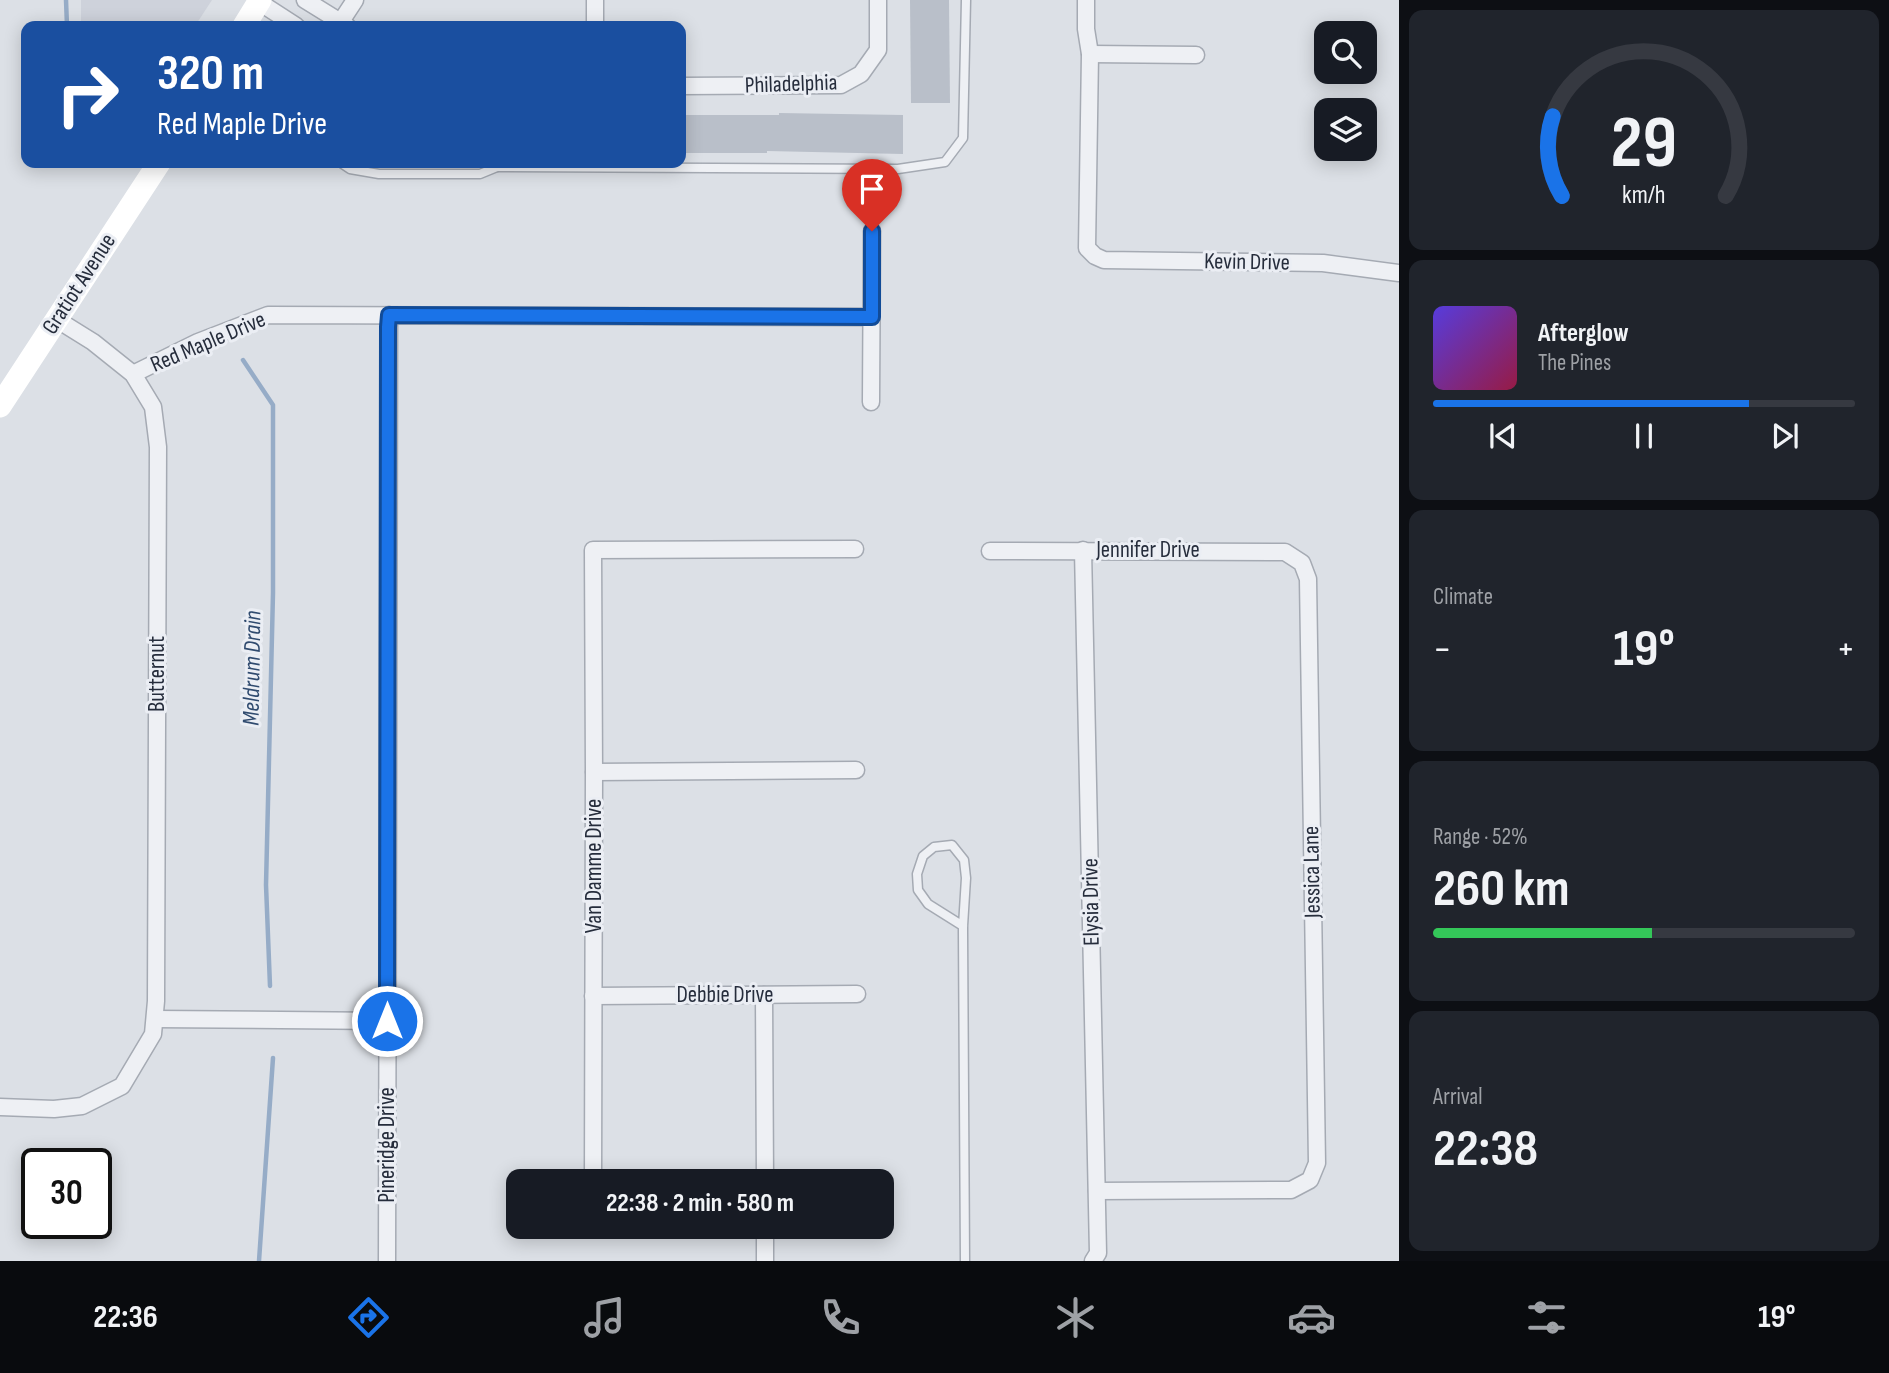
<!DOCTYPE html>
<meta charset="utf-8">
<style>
body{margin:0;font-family:"Sofia Sans Condensed",sans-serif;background:#20242c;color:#f1f3f6;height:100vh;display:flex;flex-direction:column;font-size:26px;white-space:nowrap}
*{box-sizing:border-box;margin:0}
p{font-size:23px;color:#9ea1a6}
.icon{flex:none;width:38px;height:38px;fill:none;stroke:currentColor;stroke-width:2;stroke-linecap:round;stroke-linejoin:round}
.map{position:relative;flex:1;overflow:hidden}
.panel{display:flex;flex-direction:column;gap:10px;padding:10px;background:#0d0f14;width:490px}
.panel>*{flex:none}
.top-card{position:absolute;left:21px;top:21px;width:665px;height:147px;border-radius:14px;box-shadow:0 4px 18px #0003;background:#1a4fa0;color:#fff;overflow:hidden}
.buttons{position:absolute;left:1314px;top:21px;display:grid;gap:14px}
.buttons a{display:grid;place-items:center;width:63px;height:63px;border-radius:14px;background:#171b24;box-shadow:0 4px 18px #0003;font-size:35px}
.speed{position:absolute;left:21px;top:1148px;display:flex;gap:14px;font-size:35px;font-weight:700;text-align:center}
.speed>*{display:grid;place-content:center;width:91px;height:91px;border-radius:50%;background:#171b24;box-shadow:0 4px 18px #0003;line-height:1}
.speed .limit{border:4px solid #111;border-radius:10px;background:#fff;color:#111}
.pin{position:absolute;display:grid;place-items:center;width:60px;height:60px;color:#fff;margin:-72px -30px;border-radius:50% 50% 50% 0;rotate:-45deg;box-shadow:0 0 7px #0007}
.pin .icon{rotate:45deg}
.me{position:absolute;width:77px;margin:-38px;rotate:0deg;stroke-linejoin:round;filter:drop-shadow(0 0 5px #0008)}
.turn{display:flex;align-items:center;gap:24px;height:147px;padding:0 21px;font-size:32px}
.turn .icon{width:91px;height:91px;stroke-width:2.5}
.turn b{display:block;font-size:49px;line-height:60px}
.big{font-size:52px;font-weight:700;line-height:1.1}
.panel .card{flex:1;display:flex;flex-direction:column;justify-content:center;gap:10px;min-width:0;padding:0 24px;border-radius:14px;background:#20242c}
.panel .dial{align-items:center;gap:0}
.dial svg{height:182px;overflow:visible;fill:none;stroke:#363941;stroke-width:7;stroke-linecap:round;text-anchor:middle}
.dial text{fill:#f1f3f6;stroke:none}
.song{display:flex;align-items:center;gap:21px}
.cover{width:84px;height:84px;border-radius:10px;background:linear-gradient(135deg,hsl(250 70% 55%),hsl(340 70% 35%))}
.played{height:7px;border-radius:4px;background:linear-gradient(90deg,#1a73e8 75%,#363941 75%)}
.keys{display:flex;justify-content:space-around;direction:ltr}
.heat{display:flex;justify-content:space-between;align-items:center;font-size:38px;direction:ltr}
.charge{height:10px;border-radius:5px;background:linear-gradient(90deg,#34c759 52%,#363941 0)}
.trip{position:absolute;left:506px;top:1169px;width:388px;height:70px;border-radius:14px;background:#171b24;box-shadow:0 4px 18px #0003;font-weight:700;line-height:70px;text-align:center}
.dock{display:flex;height:112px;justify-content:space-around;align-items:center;background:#090b0e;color:#9ea1a6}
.dock .icon{width:49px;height:49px}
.dock .current{color:#1a73e8}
.dock b{font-size:32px;color:#f1f3f6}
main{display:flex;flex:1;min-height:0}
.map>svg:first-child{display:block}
.built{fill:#ced2db}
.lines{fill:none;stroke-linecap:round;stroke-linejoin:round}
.stream{stroke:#96acc7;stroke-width:4.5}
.building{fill:#b9bfc9}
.lane-casing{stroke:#a5aab3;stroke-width:11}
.street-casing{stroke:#a5aab3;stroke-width:19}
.lane{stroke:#eef0f4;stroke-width:8}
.street{stroke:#eef0f4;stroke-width:16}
.secondary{stroke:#fff;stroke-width:23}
.route-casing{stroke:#114b97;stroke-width:18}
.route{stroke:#1a73e8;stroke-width:12}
.labels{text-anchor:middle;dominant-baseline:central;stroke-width:6;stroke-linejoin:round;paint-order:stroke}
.street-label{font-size:23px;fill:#262d3c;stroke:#ebeef4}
.water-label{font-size:24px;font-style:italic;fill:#304b6f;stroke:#ebeef4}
</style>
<main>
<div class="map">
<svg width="1399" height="1261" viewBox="0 0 1399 1261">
<rect width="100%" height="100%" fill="#dce0e6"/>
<!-- built -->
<path class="built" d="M81 0H212L195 26H81Z"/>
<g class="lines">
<!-- stream -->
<g class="stream">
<path d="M66 0 67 26"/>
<path d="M243 360 273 405V593L266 885 270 986"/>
<path d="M259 1261 273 1058"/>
</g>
</g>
<!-- building -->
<g class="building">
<path d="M910 0H949L950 103H911Z"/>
<path d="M779 113 903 115V154L767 151V153H681V115H779Z"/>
</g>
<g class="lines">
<defs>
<g id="lane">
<path d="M341 163 350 169 379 174H480L497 167"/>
<path d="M496 163 497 167 898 169 945 162 963 138 966 0"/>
<path d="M963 926 928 904 918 890 917 874 923 856 934 847 952 845 964 860 966 878 963 926V932L965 1261"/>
</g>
<g id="street">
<path d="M305 0 347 26"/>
<path d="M595 0V26"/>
<path d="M1086 0V29L1090 54 1087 248 1095 256 1104 260 1323 263 1399 273"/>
<path d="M259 2 296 26"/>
<path d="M338 26 355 0"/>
<path d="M1090 54 1196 55"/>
<path d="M681 86 841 85 861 74 878 50V0"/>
<path d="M133 374 198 342 268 315 871 317"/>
<path d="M871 402 872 231"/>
<path d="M1083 550 1098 1253 1093 1261"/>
<path d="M990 551 1285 552 1302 563 1308 579 1317 1163 1310 1180 1291 1190 1097 1191"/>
<path d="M594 772 856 770"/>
<path d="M764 995 765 1181"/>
<path d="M593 996 857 994"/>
<path d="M155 1019 387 1021"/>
<path d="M0 1107 54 1109 82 1106 122 1086 153 1034 156 1001 158 447 153 407 133 374 93 342 56 319"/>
<path d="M593 1181 594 772 593 550 855 549"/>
<path d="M387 1261 389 315"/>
<path d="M765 1261V1227"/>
</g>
</defs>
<!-- lane casing -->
<use href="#lane" class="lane-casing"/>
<!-- street casing -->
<use href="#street" class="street-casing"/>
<!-- lane -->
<use href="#lane" class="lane"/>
<!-- street -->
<use href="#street" class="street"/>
<!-- secondary -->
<g class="secondary">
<path d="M244 26 260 0"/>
<path d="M0 406 159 163"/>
</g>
</g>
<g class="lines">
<defs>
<path id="route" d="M387 1021 388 327 389 315 872 317V231"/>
</defs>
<!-- route casing -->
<use href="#route" class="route-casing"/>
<!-- route -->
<use href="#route" class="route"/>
</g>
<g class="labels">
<!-- street labels -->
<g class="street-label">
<text transform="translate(791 84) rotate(-2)">Philadelphia</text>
<text transform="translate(1247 262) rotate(1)">Kevin Drive</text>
<text transform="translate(79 284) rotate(-57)">Gratiot Avenue</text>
<text transform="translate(208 342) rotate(-23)">Red Maple Drive</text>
<text x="1148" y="550">Jennifer Drive</text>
<text transform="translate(157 674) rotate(-90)">Butternut</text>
<text transform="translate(594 866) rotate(-90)">Van Damme Drive</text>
<text transform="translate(1312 872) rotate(-91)">Jessica Lane</text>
<text transform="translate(1091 902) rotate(-91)">Elysia Drive</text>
<text x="725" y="995">Debbie Drive</text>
<text transform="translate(387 1145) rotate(-90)">Pineridge Drive</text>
</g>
<!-- water labels -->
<g class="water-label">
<text transform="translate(252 668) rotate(-89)">Meldrum Drain</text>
</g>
</g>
</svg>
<div class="buttons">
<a><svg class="icon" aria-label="search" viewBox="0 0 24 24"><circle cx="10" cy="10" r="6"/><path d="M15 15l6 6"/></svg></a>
<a><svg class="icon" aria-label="layers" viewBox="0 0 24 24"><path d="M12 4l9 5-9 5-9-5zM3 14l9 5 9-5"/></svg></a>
</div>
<div class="speed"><div class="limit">30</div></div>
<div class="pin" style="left:872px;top:231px;background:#d93025"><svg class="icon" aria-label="arrive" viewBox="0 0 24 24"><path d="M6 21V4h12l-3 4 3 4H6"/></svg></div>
<svg class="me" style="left:387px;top:1021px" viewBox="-20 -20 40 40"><circle r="17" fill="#1a73e8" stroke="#fff" stroke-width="3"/><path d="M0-11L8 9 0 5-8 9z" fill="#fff"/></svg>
<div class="trip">22:38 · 2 min · 580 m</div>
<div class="top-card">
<div class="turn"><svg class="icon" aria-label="right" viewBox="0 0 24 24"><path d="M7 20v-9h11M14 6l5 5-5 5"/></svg><div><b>320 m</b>Red Maple Drive</div></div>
</div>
</div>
<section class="panel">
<div class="card dial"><svg viewBox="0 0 100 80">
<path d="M14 69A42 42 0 1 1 86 69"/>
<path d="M14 69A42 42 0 0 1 10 34" stroke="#1a73e8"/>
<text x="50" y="56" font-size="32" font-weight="700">29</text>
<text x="50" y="72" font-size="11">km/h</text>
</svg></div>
<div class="card">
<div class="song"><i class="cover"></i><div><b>Afterglow</b><p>The Pines</p></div></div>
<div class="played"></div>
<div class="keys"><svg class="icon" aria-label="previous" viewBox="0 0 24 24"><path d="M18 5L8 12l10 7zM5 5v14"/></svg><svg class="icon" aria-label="pause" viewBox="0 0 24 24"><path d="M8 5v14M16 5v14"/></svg><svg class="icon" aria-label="next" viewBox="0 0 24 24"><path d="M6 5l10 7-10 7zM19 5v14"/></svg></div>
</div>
<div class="card"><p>Climate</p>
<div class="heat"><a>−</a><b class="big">19°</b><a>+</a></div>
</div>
<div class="card"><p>Range · 52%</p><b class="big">260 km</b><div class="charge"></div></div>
<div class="card"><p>Arrival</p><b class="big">22:38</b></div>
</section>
</main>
<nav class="dock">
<b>22:36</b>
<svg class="icon current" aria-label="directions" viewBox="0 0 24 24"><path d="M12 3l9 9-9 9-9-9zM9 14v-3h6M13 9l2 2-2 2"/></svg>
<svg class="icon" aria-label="music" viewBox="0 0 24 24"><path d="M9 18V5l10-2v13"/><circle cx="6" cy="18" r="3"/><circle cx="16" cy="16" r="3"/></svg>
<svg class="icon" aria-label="phone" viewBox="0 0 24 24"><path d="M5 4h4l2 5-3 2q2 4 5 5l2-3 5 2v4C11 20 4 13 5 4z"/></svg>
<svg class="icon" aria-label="climate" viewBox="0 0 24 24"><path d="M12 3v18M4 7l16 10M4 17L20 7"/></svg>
<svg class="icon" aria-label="car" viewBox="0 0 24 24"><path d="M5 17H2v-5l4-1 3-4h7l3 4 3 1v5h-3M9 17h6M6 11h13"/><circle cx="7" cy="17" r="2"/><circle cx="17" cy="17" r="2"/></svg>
<svg class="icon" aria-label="filters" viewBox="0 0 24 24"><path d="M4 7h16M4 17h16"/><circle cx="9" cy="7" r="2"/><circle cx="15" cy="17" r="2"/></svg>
<b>19°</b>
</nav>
